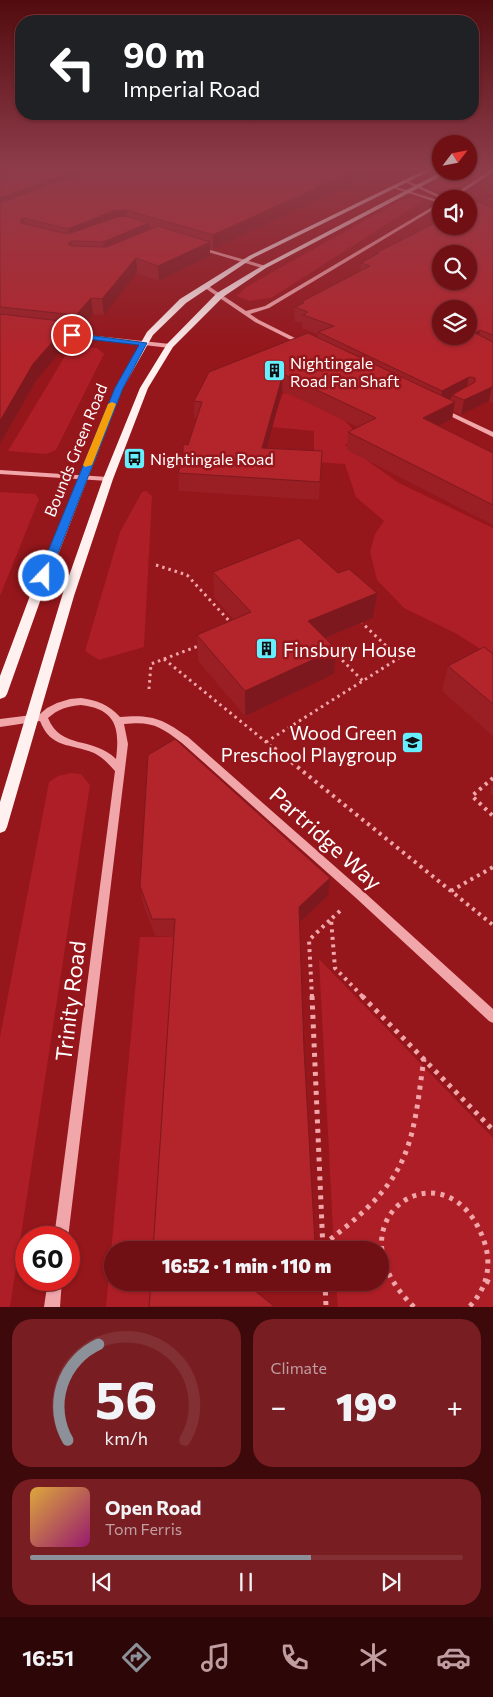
<!DOCTYPE html>
<meta charset="utf-8">
<style>
body{margin:0;font-family:Commissioner,sans-serif;background:#781e22;color:#f1f3f6;height:100vh;display:flex;flex-direction:column;font-size:19px;white-space:nowrap}
*{box-sizing:border-box;margin:0}
p{font-size:16px;color:#c09da0}
.icon{flex:none;width:28px;height:28px;fill:none;stroke:currentColor;stroke-width:2;stroke-linecap:round;stroke-linejoin:round}
.map{position:relative;height:1307px;overflow:hidden}
.side{display:flex;flex-direction:column;gap:12px;padding:12px;background:#3e090b;flex:1}
.side>*{flex:none}
.guide{position:absolute;left:15px;top:15px;width:464px;height:105px;border-radius:20px;box-shadow:0 1px 4px #0004,0 0 0 1px #823034;background:#202124;color:#fff;overflow:hidden}
.needle{width:32px;rotate:58deg}
.buttons{position:absolute;left:432px;top:135px;display:grid;gap:10px}
.buttons a{display:grid;place-items:center;width:45px;height:45px;border-radius:50%;background:#701014;box-shadow:0 1px 4px #0004,0 0 0 1px #823034;font-size:25px}
.speed{position:absolute;left:15px;top:1226px;display:flex;gap:10px;font-size:25px;font-weight:700;text-align:center}
.speed>*{display:grid;place-content:center;width:65px;height:65px;border-radius:50%;background:#701014;box-shadow:0 1px 4px #0004,0 0 0 1px #823034;line-height:1}
.speed .limit{border:8px solid #d22;background:#fff;color:#111}
.pin{position:absolute;display:grid;place-items:center;width:42px;height:42px;color:#fff;margin:-21px;border:2px solid #fff;border-radius:50%;box-shadow:0 1px 5px #0007}
.me{position:absolute;width:55px;margin:-28px;rotate:22deg;stroke-linejoin:round;filter:drop-shadow(0 0 4px #0008)}
.turn{display:flex;align-items:center;gap:18px;height:105px;padding:0 25px;font-size:22px}
.turn .icon{width:65px;height:65px;stroke-width:2.5}
.turn b{display:block;font-size:35px;line-height:42px}
.big{font-size:38px;font-weight:800;line-height:1.1}
.side .widget{flex:1;display:flex;flex-direction:column;justify-content:center;gap:8px;min-width:0;padding:0 18px;border-radius:20px;background:#781e22}
.side .dial{align-items:center;gap:0}
.dial svg{height:130px;overflow:visible;fill:none;stroke:#823034;stroke-width:7;stroke-linecap:round;text-anchor:middle}
.dial text{fill:#f1f3f6;stroke:none}
.song{display:flex;align-items:center;gap:15px}
.cover{width:60px;height:60px;border-radius:8px;background:linear-gradient(135deg,hsl(40 70% 55%),hsl(320 70% 35%))}
.played{height:5px;border-radius:2px;background:linear-gradient(90deg,#8c9099 65%,#823034 65%)}
.keys{display:flex;justify-content:space-around;direction:ltr}
.heat{display:flex;justify-content:space-between;align-items:center;font-size:28px;direction:ltr}
.side .tiles{flex:1;display:grid;gap:12px;grid-template-columns:1fr 1fr}
.widget:last-child{grid-column:span 2}
.trip{position:absolute;left:104px;top:1241px;width:285px;height:50px;border-radius:25px;background:#701014;box-shadow:0 1px 4px #0004,0 0 0 1px #823034;font-weight:800;line-height:50px;text-align:center}
.tabs{display:flex;height:80px;justify-content:space-around;align-items:center;background:#2d0608;color:#c09da0}
.tabs .icon{width:35px;height:35px}
.tabs .active{color:#8c9099}
.tabs b{font-size:22px;color:#f1f3f6}
.map>svg:first-child{display:block}
.green{fill:#ae1e26}
.lines{fill:none;stroke-linecap:round;stroke-linejoin:round}
.path-far2{stroke:#f1a6aa;stroke-width:3;stroke-dasharray:2.5 4;stroke-linecap:butt}
.path-far1{stroke:#f1a6aa;stroke-width:4;stroke-dasharray:3 4.5;stroke-linecap:butt}
.path{stroke:#f1a6aa;stroke-width:5;stroke-dasharray:4 5.5;stroke-linecap:butt}
.minor{fill:#f1a6aa;fill-rule:evenodd}
.major{fill:#fff1f0;fill-rule:evenodd}
.wall{fill:#9a1f25}
.shaded-wall{fill:#7d191e}
.building{fill:#b3242b;stroke:#7d191e;fill-rule:evenodd}
.route{fill:#1a73e8;stroke:#114b97}
.slow{fill:#f59e0b}
.labels{text-anchor:middle;dominant-baseline:central;stroke-width:5;stroke-linejoin:round;paint-order:stroke}
.far-poi-label{font-size:16px;fill:#fff;stroke:#95161b;text-anchor:start}
.far-street-label{font-size:16px;fill:#fff;stroke:#95161b}
.poi-label{font-size:19px;fill:#fff;stroke:#95161b;text-anchor:start}
.near-street-label{font-size:22px;fill:#fff;stroke:#95161b}
</style>
<div class="map">
<svg width="493" height="1307" viewBox="0 0 493 1307">
<rect width="100%" height="100%" fill="#95161b"/>
<!-- green -->
<g class="green">
<path d="M469 169H487C470 179 449 198 429 188L430 186 458 171H469Z"/>
<path d="M417 198 423 201 271 298 249 301 237 296 246 287 403 199Z"/>
<path d="M71 346 97 348 104 354 56 450 46 454 8 451Z"/>
<path d="M283 393 322 397 360 437 345 445 399 483 493 528V657L457 634 404 608 377 580 370 552 375 534 384 521 356 497 345 464 314 462V431L271 427Z"/>
<path d="M146 491 152 496 144 647 99 660 85 651 120 532 142 492Z"/>
<path d="M0 492 35 494 39 499 0 596Z"/>
<path d="M71 773 81 774 90 785 10 1307H0V1037L49 782 58 776Z"/>
<path d="M140 937H177L157 1250H112V1282L155 1283 154 1307H106Z"/>
<path d="M319 959 493 1138V1307H338L336 1283 380 1282V1250H334Z"/>
</g>
<g class="lines">
<!-- path-far2 -->
<g class="path-far2">
<path d="M156 565 187 575 232 624"/>
<path d="M333 651 363 681"/>
<path d="M164 659 201 645"/>
<path d="M149 689 151 664 164 659 276 750"/>
<path d="M266 742 399 658 362 623"/>
</g>
<!-- path-far1 -->
<g class="path-far1">
<path d="M274 748 493 925"/>
<path d="M493 778 472 796 493 816"/>
<path d="M451 891 493 867"/>
<path d="M340 911 331 919 335 968 363 997"/>
<path d="M312 997 309 940 331 919"/>
</g>
<!-- path -->
<g class="path">
<path d="M312 996 323 1250"/>
<path d="M362 996 493 1130"/>
<path d="M323 1245C355 1220 390 1193 405 1154 417 1124 419 1090 424 1059"/>
<path d="M486 1281 493 1284"/>
<path d="M325 1282 326 1307"/>
<path d="M414 1307C322 1218 451 1137 485 1244 492 1267 486 1290 469 1307"/>
</g>
<!-- minor -->
<g class="minor">
<path d="M492 169H493V172L452 199H447Z"/>
<path d="M406 180 439 195 440 196 437 197 405 182Z"/>
<path d="M393 186 441 201V205L269 308 250 314 259 320 305 343V345H301L255 322 202 286 207 285 246 311 265 306 439 203 393 188Z"/>
<path d="M200 247 266 266V267L262 268 198 249V247Z"/>
<path d="M60 332 170 344 173 346 170 348 58 335V333Z"/>
<path d="M444 409 493 432V437L442 412 441 411Z"/>
<path d="M0 470 108 477 112 479 108 481 0 474Z"/>
<path d="M81 698C97 700 109 705 120 717 152 714 163 719 188 737L364 892 493 1009V1023L489 1021 356 898 182 743C160 726 152 721 124 724L128 744 68 1238H54L115 771C109 764 102 757 94 753 70 743 51 749 40 721L0 727V719L40 714 47 708 57 703 70 699ZM81 705C116 709 120 728 116 759 93 736 61 750 48 718 58 709 68 706 81 705Z"/>
<path d="M48 1280H62L60 1307H44Z"/>
</g>
<!-- major -->
<g class="major">
<path d="M427 169H434L253 258 186 303 153 335 123 388 43 593 7 694 5 697 0 699V676L31 593 115 388 147 332 180 299 249 256Z"/>
<path d="M443 171H451L266 268 223 297 173 347 148 388 113 479 74 596 7 827 5 831 0 833V802L62 596 103 479 140 388 167 344 217 293 262 266Z"/>
</g>
</g>
<!-- wall -->
<g class="wall">
<path d="M22 169H384L213 249H210V256L159 281 137 273 104 315 93 314 78 331H71L72 338 36 381 0 444V176Z"/>
<path d="M493 179V403L489 401 461 415 453 411 452 419 439 426 493 453V525L347 450 348 432 358 427 282 391 266 448 322 451 319 500 179 491 178 473 196 418H194V401L317 338 318 334 302 328V323L294 321 295 307 301 304V302L360 271 361 263 376 255V253L484 204 485 199 492 196 483 194 485 183Z"/>
<path d="M213 572 373 618 326 638 336 649 334 674 245 716 198 661 197 635 234 620 214 597Z"/>
<path d="M493 654V736L442 691 448 666Z"/>
<path d="M493 784V796L490 793Z"/>
<path d="M140 886 328 896 300 923 304 1049 315 1243 314 1250H153L174 937 155 936 143 904Z"/>
</g>
<!-- shaded-wall -->
<g class="shaded-wall">
<path d="M81 169H118L0 212V198Z"/>
<path d="M358 169H384L213 249V235Z"/>
<path d="M126 210 127 224 71 241 73 255 68 244 70 242 68 229 113 211Z"/>
<path d="M24 218 26 232 23 233 21 219Z"/>
<path d="M149 223 150 237 105 256 103 242Z"/>
<path d="M210 242V256L159 281 158 266Z"/>
<path d="M136 258 137 273 104 315 102 299Z"/>
<path d="M91 298 93 314 78 331 76 315Z"/>
<path d="M70 322 72 338 36 381 0 444V421L33 364Z"/>
<path d="M480 330 478 343 475 333Z"/>
<path d="M283 374 282 391 262 466V448Z"/>
<path d="M469 377 466 391 452 395 451 399 440 405 442 391Z"/>
<path d="M492 387 489 401 461 415 464 400Z"/>
<path d="M455 402 452 419 420 435 423 418Z"/>
<path d="M377 593 373 618 306 646 308 621Z"/>
<path d="M336 649 334 674 245 716V691Z"/>
<path d="M330 878 328 896 298 924 299 907Z"/>
<path d="M285 1245 284 1250H280Z"/>
<path d="M252 1282H261L249 1296V1286Z"/>
</g>
<!-- building -->
<g class="building">
<path d="M22 169H81L0 198V176Z"/>
<path d="M93 169H221L226 170 229 169H358L213 235 126 210 113 211 68 229 24 218 21 219V223L68 234 117 217 126 216 149 223 103 242 71 241 68 244 72 246 107 247 158 226 210 242 158 266 136 258 102 299 91 298 76 315 0 307V203Z"/>
<path d="M493 179V185L485 183Z"/>
<path d="M493 196V202L485 199Z"/>
<path d="M477 202 493 207V335L480 330 475 333 493 342V387H492L464 400 452 395 475 382V378L469 377 442 391 318 332 334 326 303 315 308 312 295 307 304 303 301 302 370 266 361 263 379 253H376L441 220V226H469V205ZM441 254H469V281H441ZM441 309H469V336H441Z"/>
<path d="M0 314 70 322 33 364 0 421Z"/>
<path d="M308 333 455 402 423 418 493 453V505L348 432 376 418 283 374 262 448 322 451 320 482 178 473 183 459V444L188 445 202 402 194 401 209 372Z"/>
<path d="M299 538 338 573 349 569 377 593 308 621 336 649 245 691 197 635 251 612 213 572Z"/>
<path d="M484 647 493 654V704L448 666Z"/>
<path d="M175 739 330 878 299 907 304 1049 315 1243 285 1245 280 1250H153L175 919H152L140 886 148 755Z"/>
<path d="M151 1282H252L249 1286 275 1307H149Z"/>
</g>
<!-- sky -->
<linearGradient id="sky" x2="0" y2="1"><stop stop-color="#520c0f"/><stop offset="0.48" stop-color="#8e3c4a"/><stop offset="1" stop-color="#8e3c4a" stop-opacity="0"/></linearGradient>
<rect width="493" height="352" fill="url(#sky)"/>
<!-- route -->
<path class="route" d="M72 333 147 343 123 388 49 576 44 579 38 576 115 388 139 345 69 337Z"/>
<!-- slow -->
<path class="slow" d="M112 402 116 404 92 465 85 467 83 465 108 404Z"/>
<!-- icons -->
<defs>
<symbol id="building-square" viewBox="-11 -11 22 22"><rect x="-9" y="-9" width="18" height="18" rx="4" fill="#66efff" stroke="#95161b"/><path d="M-4-6H4V6H1V3H-1V6H-4ZM-2.5-4.3h1.7v1.8h-1.7ZM.8-4.3h1.7v1.8H.8ZM-2.5-1h1.7V.8h-1.7ZM.8-1h1.7V.8H.8Z" fill="#111"/></symbol>
<symbol id="bus-square" viewBox="-11 -11 22 22"><rect x="-9" y="-9" width="18" height="18" rx="4" fill="#66efff" stroke="#95161b"/><path d="M-5-6H5V4H4V6H2V4H-2V6H-4V4H-5ZM-3.5-4V0h7V-4ZM-3.5 1.2v1.5H-2V1.2ZM2 1.2v1.5H3.5V1.2Z" fill="#111"/></symbol>
<symbol id="school-square" viewBox="-11 -11 22 22"><rect x="-9" y="-9" width="18" height="18" rx="4" fill="#66efff" stroke="#95161b"/><path d="M0-5L7-2L0 1L-7-2ZM-4 1L0 2.5L4 1V4Q0 6-4 4Z" fill="#111"/></symbol>
</defs>
<g fill-rule="evenodd">
<use href="#building-square" x="262" y="358" width="25" height="25"/>
<use href="#bus-square" x="122" y="446" width="25" height="25"/>
<use href="#building-square" x="254" y="636" width="25" height="25"/>
<use href="#school-square" x="400" y="730" width="25" height="25"/>
</g>
<g class="labels">
<!-- far-poi labels -->
<g class="far-poi-label">
<text x="290" y="362">Nightingale<tspan x="290" dy="18">Road Fan Shaft</tspan></text>
<text x="150" y="458">Nightingale Road</text>
</g>
<!-- far-street labels -->
<g class="far-street-label">
<text transform="translate(75 450) rotate(-68)">Bounds Green Road</text>
</g>
<!-- poi labels -->
<g class="poi-label">
<text x="283" y="649">Finsbury House</text>
<text x="397" y="732" text-anchor="end">Wood Green<tspan x="397" dy="22">Preschool Playgroup</tspan></text>
</g>
<!-- near-street labels -->
<g class="near-street-label">
<text transform="translate(326 838) rotate(42)">Partridge Way</text>
<text transform="translate(70 1001) rotate(-83)">Trinity Road</text>
</g>
</g>
</svg>
<div class="buttons">
<a><svg class="needle" viewBox="-14 -14 28 28"><path d="M0-13l5 13h-10z" fill="#e53935"/><path d="M0 13l5-13h-10z" fill="#c09da0"/></svg></a>
<a><svg class="icon" aria-label="sound" viewBox="0 0 24 24"><path d="M4 9h4l5-4v14l-5-4H4zM17 9q2 3 0 6"/></svg></a>
<a><svg class="icon" aria-label="search" viewBox="0 0 24 24"><circle cx="10" cy="10" r="6"/><path d="M15 15l6 6"/></svg></a>
<a><svg class="icon" aria-label="layers" viewBox="0 0 24 24"><path d="M12 4l9 5-9 5-9-5zM3 14l9 5 9-5"/></svg></a>
</div>
<div class="speed"><div class="limit">60</div></div>
<div class="pin" style="left:72px;top:335px;background:#d93025"><svg class="icon" aria-label="arrive" viewBox="0 0 24 24"><path d="M6 21V4h12l-3 4 3 4H6"/></svg></div>
<svg class="me" style="left:44px;top:576px" viewBox="-20 -20 40 40"><circle r="17" fill="#1a73e8" stroke="#fff" stroke-width="3"/><path d="M0-11L8 9 0 5-8 9z" fill="#fff"/></svg>
<div class="trip">16:52 · 1 min · 110 m</div>
<div class="guide">
<div class="turn"><svg class="icon" aria-label="left" viewBox="0 0 24 24"><path d="M17 20v-9H6M10 6l-5 5 5 5"/></svg><div><b>90 m</b>Imperial Road</div></div>
</div>
</div>
<section class="side">
<div class="tiles">
<div class="widget dial"><svg viewBox="0 0 100 80">
<path d="M14 69A42 42 0 1 1 86 69"/>
<path d="M14 69A42 42 0 0 1 33 10" stroke="#8c9099"/>
<text x="50" y="56" font-size="32" font-weight="700">56</text>
<text x="50" y="72" font-size="11">km/h</text>
</svg></div>
<div class="widget"><p>Climate</p>
<div class="heat"><a>−</a><b class="big">19°</b><a>+</a></div>
</div>
<div class="widget">
<div class="song"><i class="cover"></i><div><b>Open Road</b><p>Tom Ferris</p></div></div>
<div class="played"></div>
<div class="keys"><svg class="icon" aria-label="previous" viewBox="0 0 24 24"><path d="M18 5L8 12l10 7zM5 5v14"/></svg><svg class="icon" aria-label="pause" viewBox="0 0 24 24"><path d="M8 5v14M16 5v14"/></svg><svg class="icon" aria-label="next" viewBox="0 0 24 24"><path d="M6 5l10 7-10 7zM19 5v14"/></svg></div>
</div>
</div>
</section>
<nav class="tabs">
<b>16:51</b>
<svg class="icon active" aria-label="directions" viewBox="0 0 24 24"><path d="M12 3l9 9-9 9-9-9zM9 14v-3h6M13 9l2 2-2 2"/></svg>
<svg class="icon" aria-label="music" viewBox="0 0 24 24"><path d="M9 18V5l10-2v13"/><circle cx="6" cy="18" r="3"/><circle cx="16" cy="16" r="3"/></svg>
<svg class="icon" aria-label="phone" viewBox="0 0 24 24"><path d="M5 4h4l2 5-3 2q2 4 5 5l2-3 5 2v4C11 20 4 13 5 4z"/></svg>
<svg class="icon" aria-label="climate" viewBox="0 0 24 24"><path d="M12 3v18M4 7l16 10M4 17L20 7"/></svg>
<svg class="icon" aria-label="car" viewBox="0 0 24 24"><path d="M5 17H2v-5l4-1 3-4h7l3 4 3 1v5h-3M9 17h6M6 11h13"/><circle cx="7" cy="17" r="2"/><circle cx="17" cy="17" r="2"/></svg>
</nav>
